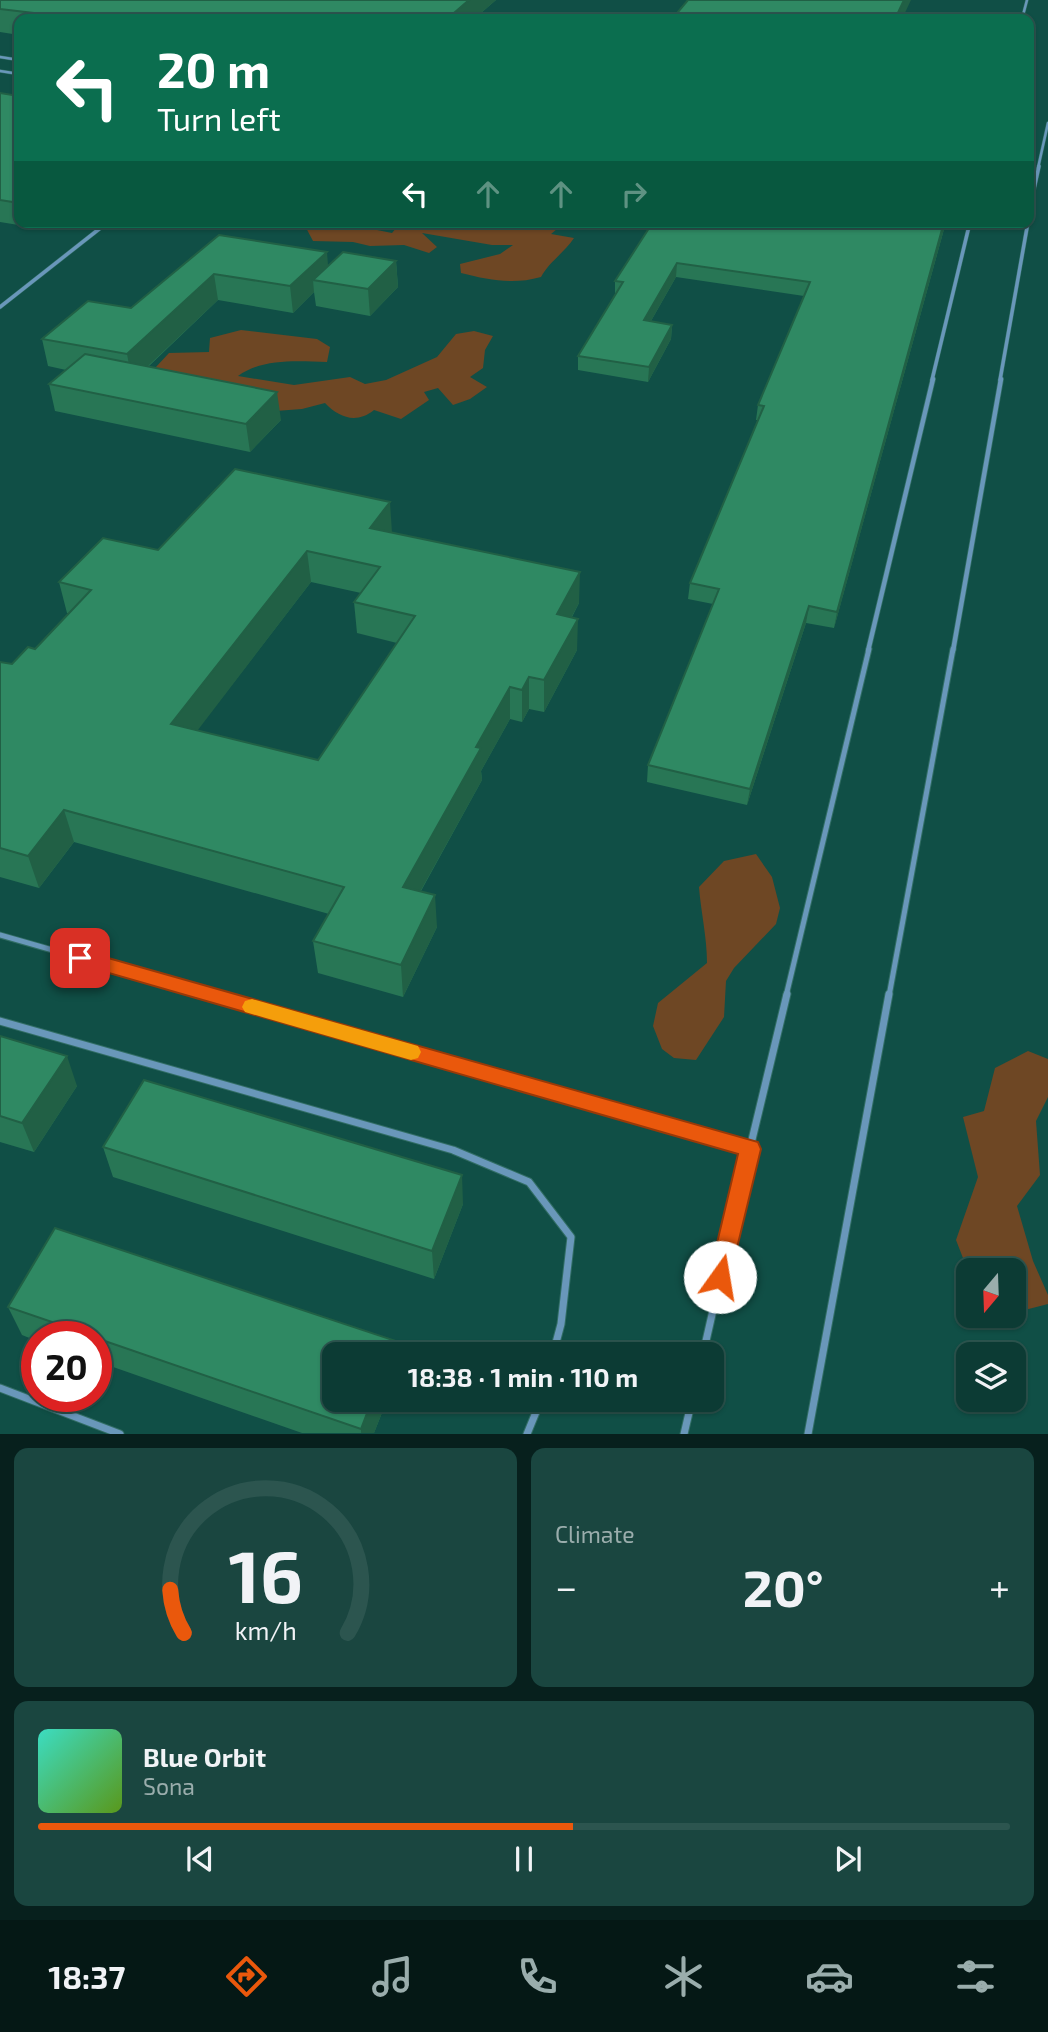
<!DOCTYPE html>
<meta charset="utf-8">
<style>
body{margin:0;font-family:"Exo 2",sans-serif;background:#1a4640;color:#f1f3f6;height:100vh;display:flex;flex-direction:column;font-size:26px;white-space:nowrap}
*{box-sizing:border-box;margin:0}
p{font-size:23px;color:#9aadac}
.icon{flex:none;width:38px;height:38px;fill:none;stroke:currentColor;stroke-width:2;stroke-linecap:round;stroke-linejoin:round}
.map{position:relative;height:1434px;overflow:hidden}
.panel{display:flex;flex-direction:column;gap:14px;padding:14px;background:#07201d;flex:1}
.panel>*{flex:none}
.guide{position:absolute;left:14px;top:14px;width:1020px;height:214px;border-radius:14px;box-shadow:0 2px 5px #0004,0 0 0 2px #2c554f;background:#0b6e4f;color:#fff;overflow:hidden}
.needle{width:46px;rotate:199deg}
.buttons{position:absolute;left:956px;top:1258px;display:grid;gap:14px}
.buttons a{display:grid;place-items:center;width:70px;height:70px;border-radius:14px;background:#0c3b34;box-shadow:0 2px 5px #0004,0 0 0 2px #2c554f;font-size:35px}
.speed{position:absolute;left:21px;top:1321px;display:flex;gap:14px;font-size:35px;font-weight:700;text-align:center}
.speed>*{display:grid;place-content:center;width:91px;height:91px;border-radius:50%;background:#0c3b34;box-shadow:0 2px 5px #0004,0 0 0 2px #2c554f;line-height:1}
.speed .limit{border:10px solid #d22;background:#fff;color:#111}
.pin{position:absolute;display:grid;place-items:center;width:60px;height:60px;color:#fff;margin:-30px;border-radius:14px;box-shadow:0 4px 10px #0006}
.me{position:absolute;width:77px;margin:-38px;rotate:13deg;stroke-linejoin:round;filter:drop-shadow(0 0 5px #0008)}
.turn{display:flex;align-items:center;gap:24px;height:147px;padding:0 28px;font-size:32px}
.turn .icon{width:91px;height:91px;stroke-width:2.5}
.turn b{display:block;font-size:49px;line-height:60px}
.lanes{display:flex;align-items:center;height:66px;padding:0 28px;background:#0003;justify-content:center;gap:35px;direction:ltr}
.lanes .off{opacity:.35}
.big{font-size:52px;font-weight:700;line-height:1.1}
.panel .widget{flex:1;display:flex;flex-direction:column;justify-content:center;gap:10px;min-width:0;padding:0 24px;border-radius:14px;background:#1a4640}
.panel .dial{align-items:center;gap:0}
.dial svg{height:182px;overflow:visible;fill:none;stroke:#2c554f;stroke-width:7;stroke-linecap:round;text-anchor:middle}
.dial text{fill:#f1f3f6;stroke:none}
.song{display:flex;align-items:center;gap:21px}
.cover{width:84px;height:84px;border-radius:10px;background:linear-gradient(135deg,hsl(170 70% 55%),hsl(90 70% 35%))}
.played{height:7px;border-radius:4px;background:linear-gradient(90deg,#ea580c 55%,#2c554f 55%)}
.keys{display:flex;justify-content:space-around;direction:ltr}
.heat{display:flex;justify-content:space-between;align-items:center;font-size:38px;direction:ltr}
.panel .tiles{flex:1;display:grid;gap:14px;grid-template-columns:1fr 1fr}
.widget:last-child{grid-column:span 2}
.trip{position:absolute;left:322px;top:1342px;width:402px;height:70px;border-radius:14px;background:#0c3b34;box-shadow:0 2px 5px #0004,0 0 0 2px #2c554f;font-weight:700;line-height:70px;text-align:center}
.menu{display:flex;height:112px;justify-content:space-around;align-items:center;background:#051815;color:#9aadac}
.menu .icon{width:49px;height:49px}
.menu .on{color:#ea580c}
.menu b{font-size:32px;color:#f1f3f6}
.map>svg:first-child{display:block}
.green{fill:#6e4724}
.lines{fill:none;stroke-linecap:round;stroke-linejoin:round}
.service-far4-casing{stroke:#316d64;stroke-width:3.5}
.service-far3-casing{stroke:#316d64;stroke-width:4.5}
.service-far2-casing{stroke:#316d64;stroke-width:6}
.service-far1-casing{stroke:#316d64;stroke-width:7}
.service-casing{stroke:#316d64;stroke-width:9}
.service-far4{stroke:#6997ba;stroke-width:2.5}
.service-far3{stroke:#6997ba;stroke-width:3.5}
.service-far2{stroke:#6997ba;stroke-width:4.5}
.service-far1{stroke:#6997ba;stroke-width:5}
.service{stroke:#6997ba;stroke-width:7}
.wall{fill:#287655;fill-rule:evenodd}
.shaded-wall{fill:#216045}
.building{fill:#2f8963;stroke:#216045;stroke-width:2;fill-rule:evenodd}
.route{fill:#ea580c;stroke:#983908;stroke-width:2}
.slow{fill:#f59e0b}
</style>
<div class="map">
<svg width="1048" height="1434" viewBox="0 0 1048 1434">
<rect width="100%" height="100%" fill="#104f46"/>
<!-- green -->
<g class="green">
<path d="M320 222H373L372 229 392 233 401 222H520L557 229 551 234 574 238C564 253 549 262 541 277 513 285 489 280 461 273L460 264 500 254 513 245H492L422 233 437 247 429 253 404 245 370 246 353 242 313 241 304 224Z"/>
<path d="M241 330 317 339 330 347 327 362C297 361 263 358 238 376L294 385 350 377 365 384 386 380 437 357 456 334 474 331 493 336 485 350 483 368 470 377 487 387 470 399 453 405 438 388 424 392 429 400 401 419 374 410C357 424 339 418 325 403L302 409 262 412 142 382 169 353 209 352 210 338Z"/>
<path d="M756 854 772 877 780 908 776 924 734 968 726 981 724 1017 696 1060 674 1058 662 1049 653 1026 658 1003 707 963C707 937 701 913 699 887L724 861Z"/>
<path d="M1028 1051 1048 1059V1097L1036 1121 1040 1175 1017 1206 1033 1261 1048 1295V1304L1013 1313V1270L968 1271 956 1240 978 1177 963 1117 984 1111 995 1068Z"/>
</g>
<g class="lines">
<defs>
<g id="service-far4">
<path d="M1022 19 1027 0"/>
<path d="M0 57 19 60"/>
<path d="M0 71 19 74"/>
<path d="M1038 168 1048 123"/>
</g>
<g id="service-far3">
<path d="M1030 207 1039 166"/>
<path d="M0 307 108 222"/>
<path d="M932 380 970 222"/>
<path d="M1000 380 1028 222"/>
</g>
<g id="service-far2">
<path d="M868 651 933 379"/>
<path d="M953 651 1001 379"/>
</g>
<g id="service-far1">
<path d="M0 935 213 996"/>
<path d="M786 996 869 649"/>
<path d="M889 996 953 649"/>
</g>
<g id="service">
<path d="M207 994 750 1148 787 994"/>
<path d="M0 1021 453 1150 529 1182 571 1237 561 1324 553 1354"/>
<path d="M703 1354 750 1148"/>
<path d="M0 1388 120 1434"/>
<path d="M527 1434 541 1400"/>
<path d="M684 1434 692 1400"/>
<path d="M808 1434 889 994"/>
</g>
</defs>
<!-- service-far4 casing -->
<use href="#service-far4" class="service-far4-casing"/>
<!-- service-far3 casing -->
<use href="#service-far3" class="service-far3-casing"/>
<!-- service-far2 casing -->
<use href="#service-far2" class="service-far2-casing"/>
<!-- service-far1 casing -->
<use href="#service-far1" class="service-far1-casing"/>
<!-- service casing -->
<use href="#service" class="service-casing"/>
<!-- service-far4 -->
<use href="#service-far4" class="service-far4"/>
<!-- service-far3 -->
<use href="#service-far3" class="service-far3"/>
<!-- service-far2 -->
<use href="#service-far2" class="service-far2"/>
<!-- service-far1 -->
<use href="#service-far1" class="service-far1"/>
<!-- service -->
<use href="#service" class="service"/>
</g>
<!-- wall -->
<g class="wall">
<path d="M0 0H496L474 19H19V35L0 32Z"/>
<path d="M0 93 19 96V222H45L37 228 0 222Z"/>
<path d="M653 222H946L834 628 806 623 747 805 647 782 648 765 713 604 688 599 690 583 758 420H756L758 405 804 296 676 277 651 321 672 325 671 339 648 382 578 370V356L615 295V281Z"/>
<path d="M219 235 328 266 396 261 398 287 370 316 316 306 314 292 293 313 218 300 148 367 281 420 250 452 55 411 49 384 66 370 48 366 42 339 131 308Z"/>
<path d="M392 532 579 603 572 617 577 650 544 712 529 709 522 722 510 719 481 771 482 780 421 891 437 927 403 997 318 973 313 941 329 914 74 842 39 888 0 877V662L12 664 35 649 69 613H67L59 582 158 550ZM311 582 361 593 354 602 357 633 397 643 318 760 197 730Z"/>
<path d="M0 1036 77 1086 34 1152 0 1142Z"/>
<path d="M103 1147 463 1204 434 1279 113 1177Z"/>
<path d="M55 1228 396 1341 398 1354H334V1400H387L374 1433H302L96 1361V1337H37V1341L22 1335 8 1307Z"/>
</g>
<!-- shaded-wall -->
<g class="shaded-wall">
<path d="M469 0H496L474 19H447Z"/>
<path d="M904 0H911L902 19H895Z"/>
<path d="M36 222H45L37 228Z"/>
<path d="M944 222H946L834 628 837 612Z"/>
<path d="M327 252 329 278 313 280 314 292 293 313 290 286Z"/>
<path d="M396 261 398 287 370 316 368 289Z"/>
<path d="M677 263 676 277 643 335 644 320Z"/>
<path d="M214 274 218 300 132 381 127 354Z"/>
<path d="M672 325 671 339 648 382 649 367Z"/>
<path d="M277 392 281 420 250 452 246 424Z"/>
<path d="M390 502 392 533 370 528Z"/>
<path d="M307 551 311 582 178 756 171 724Z"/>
<path d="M580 572 579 603 556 646 557 614Z"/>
<path d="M809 606 806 623 747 805 750 789Z"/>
<path d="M578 619 577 650 544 712V680Z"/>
<path d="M529 677V709L522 722V690Z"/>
<path d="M510 687V719L481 771 482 780 405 919 403 887 476 747Z"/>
<path d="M64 810 74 842 39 888 28 856Z"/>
<path d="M435 895 437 927 403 997 401 965Z"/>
<path d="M67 1056 77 1086 34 1152 22 1123Z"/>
<path d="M462 1175 463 1204 434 1279 432 1251Z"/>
<path d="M396 1341 398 1354H391Z"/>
<path d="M372 1400H387L374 1433H361V1429Z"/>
</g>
<!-- building -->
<g class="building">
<path d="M0 0H469L447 19H85L0 9Z"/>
<path d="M688 0H904L895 19H672Z"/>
<path d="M0 93 19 96V203L0 200Z"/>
<path d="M653 222H944L837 612 809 606 750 789 648 765 719 589 690 583 764 406 758 405 810 282 677 263 644 320 672 325 649 367 578 356 623 282 615 281Z"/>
<path d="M219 235 327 252 290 286 214 274 127 354 42 339 88 301 131 308Z"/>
<path d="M343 252 396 261 368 289 313 280Z"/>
<path d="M85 354 277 392 246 424 49 384Z"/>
<path d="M235 469 390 502 370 528 580 572 557 614 578 619 544 680 529 677 522 690 510 687 476 747 481 748 403 887 435 895 401 965 313 941 344 887 64 810 28 856 0 848V662L12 664 28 647 35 649 91 590 59 582 103 538 158 550ZM307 551 380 567 354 602 415 616 318 760 171 724Z"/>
<path d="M0 1036 67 1056 22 1123 0 1116Z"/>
<path d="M144 1080 462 1175 432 1251 103 1147Z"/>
<path d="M55 1228 396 1341 391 1354H334V1400H372L361 1429 96 1338V1337L8 1307Z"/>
</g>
<!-- route -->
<path class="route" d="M80 950 758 1142 761 1149 728 1285 720 1288 712 1285 709 1277 738 1154 74 963 71 958 74 952Z"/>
<!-- slow -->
<path class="slow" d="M252 999 411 1044 418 1046 421 1052 418 1058 411 1060 245 1012 242 1007 245 1001Z"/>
</svg>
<div class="buttons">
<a><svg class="needle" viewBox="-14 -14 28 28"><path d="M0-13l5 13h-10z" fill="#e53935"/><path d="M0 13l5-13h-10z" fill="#9aadac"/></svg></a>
<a><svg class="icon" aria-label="layers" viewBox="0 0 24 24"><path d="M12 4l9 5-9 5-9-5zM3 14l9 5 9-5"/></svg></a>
</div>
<div class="speed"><div class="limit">20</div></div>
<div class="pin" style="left:80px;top:958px;background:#d93025"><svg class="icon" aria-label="arrive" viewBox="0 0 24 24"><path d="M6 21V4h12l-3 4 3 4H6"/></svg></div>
<svg class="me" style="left:720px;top:1277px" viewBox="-20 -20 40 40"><circle r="19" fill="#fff"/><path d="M0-13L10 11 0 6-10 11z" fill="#ea580c"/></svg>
<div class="trip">18:38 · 1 min · 110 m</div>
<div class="guide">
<div class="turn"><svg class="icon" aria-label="left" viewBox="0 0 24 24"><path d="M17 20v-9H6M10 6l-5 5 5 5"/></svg><div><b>20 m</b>Turn left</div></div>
<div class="lanes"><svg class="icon" aria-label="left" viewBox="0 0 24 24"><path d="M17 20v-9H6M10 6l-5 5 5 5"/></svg><svg class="icon off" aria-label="ahead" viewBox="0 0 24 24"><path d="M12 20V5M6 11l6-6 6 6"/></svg><svg class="icon off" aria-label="ahead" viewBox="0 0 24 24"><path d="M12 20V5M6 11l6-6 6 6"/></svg><svg class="icon off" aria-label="right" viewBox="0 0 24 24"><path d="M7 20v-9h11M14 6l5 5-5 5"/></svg></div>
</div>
</div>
<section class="panel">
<div class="tiles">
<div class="widget dial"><svg viewBox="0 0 100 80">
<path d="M14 69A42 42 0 1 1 86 69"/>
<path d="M14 69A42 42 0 0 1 8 50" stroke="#ea580c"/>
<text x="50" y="56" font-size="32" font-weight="700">16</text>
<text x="50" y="72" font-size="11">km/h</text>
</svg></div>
<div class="widget"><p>Climate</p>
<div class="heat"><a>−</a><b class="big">20°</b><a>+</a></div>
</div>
<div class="widget">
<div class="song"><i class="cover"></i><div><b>Blue Orbit</b><p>Sona</p></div></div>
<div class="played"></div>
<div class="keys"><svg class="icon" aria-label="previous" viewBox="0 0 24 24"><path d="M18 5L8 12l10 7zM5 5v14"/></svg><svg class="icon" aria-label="pause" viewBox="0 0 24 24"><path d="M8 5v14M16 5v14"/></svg><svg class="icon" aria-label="next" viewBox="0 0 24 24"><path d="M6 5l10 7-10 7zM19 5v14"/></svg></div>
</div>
</div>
</section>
<nav class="menu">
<b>18:37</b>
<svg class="icon on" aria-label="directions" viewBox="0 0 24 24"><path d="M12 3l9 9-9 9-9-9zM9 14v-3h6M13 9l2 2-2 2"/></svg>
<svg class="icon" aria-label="music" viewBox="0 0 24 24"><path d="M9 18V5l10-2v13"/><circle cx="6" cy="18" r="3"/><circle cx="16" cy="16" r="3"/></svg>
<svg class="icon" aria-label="phone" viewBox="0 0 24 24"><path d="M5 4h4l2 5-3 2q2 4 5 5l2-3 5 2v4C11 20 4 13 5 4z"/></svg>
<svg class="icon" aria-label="climate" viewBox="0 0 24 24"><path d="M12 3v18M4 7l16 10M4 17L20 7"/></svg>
<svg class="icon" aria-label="car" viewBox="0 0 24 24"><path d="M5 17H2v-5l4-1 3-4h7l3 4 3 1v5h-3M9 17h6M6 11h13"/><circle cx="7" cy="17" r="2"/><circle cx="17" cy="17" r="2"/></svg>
<svg class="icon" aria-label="filters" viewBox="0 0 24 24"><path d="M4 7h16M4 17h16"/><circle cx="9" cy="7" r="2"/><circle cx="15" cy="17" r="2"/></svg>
</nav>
